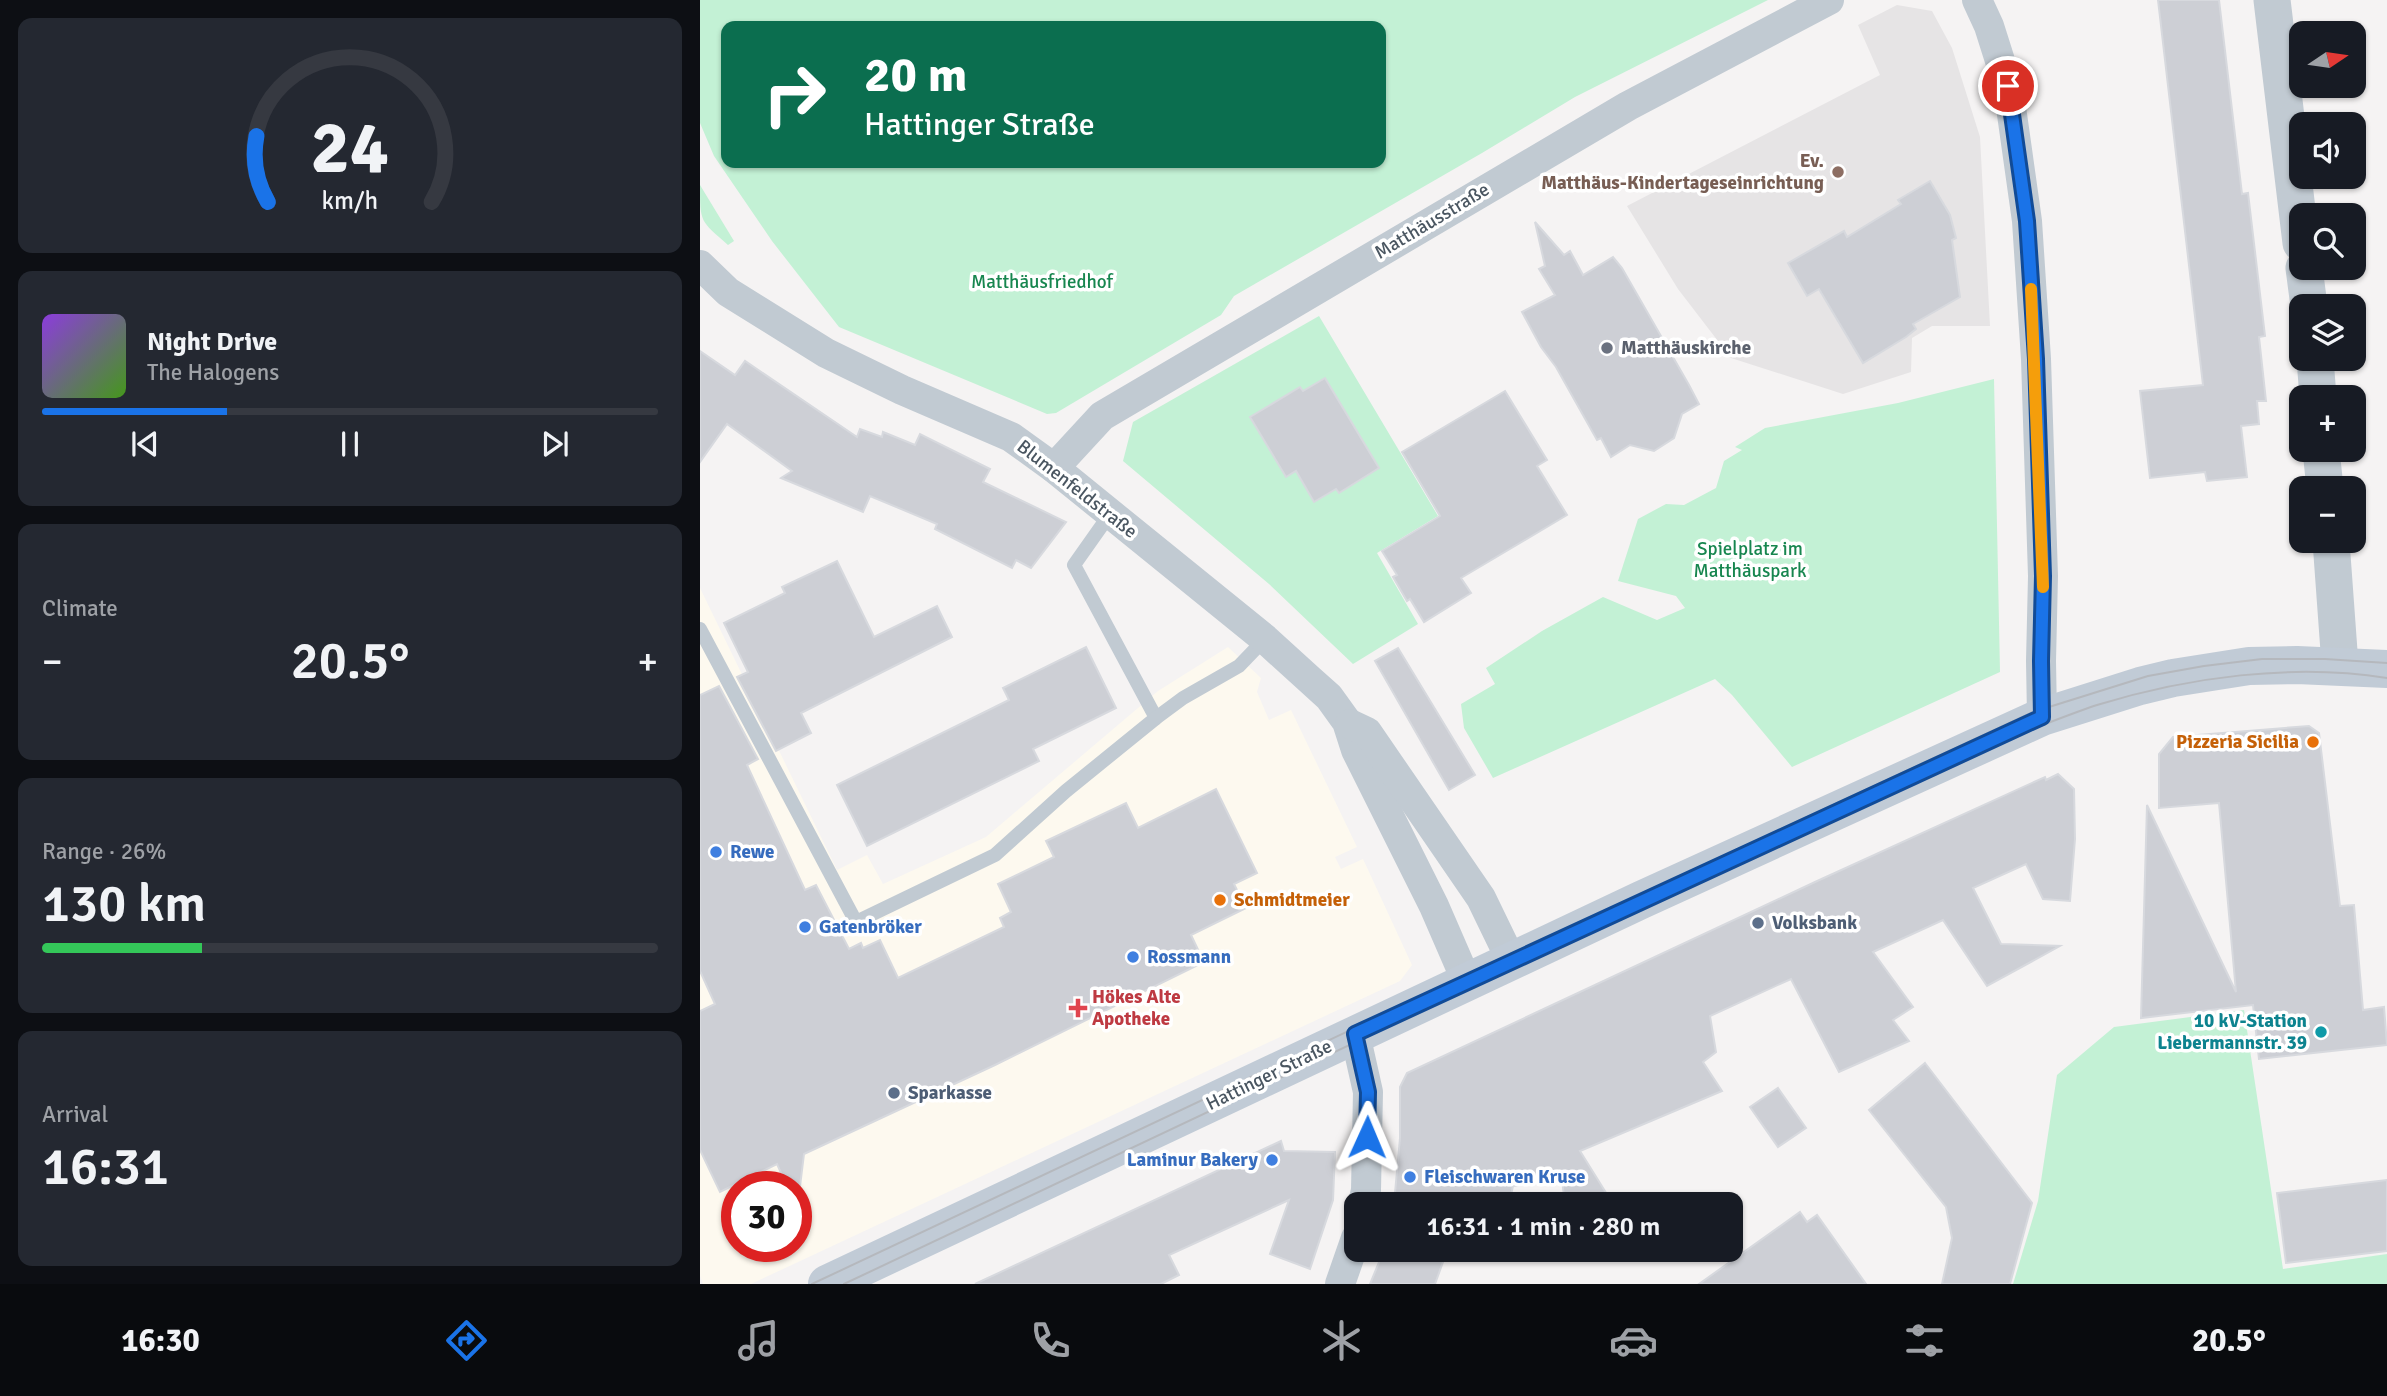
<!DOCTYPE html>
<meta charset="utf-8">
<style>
body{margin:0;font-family:Signika,sans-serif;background:#242831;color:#f1f3f6;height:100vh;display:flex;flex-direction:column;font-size:26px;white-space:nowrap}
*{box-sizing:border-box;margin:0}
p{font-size:23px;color:#9ea1a6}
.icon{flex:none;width:38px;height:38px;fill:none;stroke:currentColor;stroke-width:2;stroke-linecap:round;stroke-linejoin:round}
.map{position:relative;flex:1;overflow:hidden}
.side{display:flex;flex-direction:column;gap:18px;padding:18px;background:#0d0f14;width:700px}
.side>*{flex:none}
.top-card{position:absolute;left:21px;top:21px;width:665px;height:147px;border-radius:14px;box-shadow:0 2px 5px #0004;background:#0b6e4f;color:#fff;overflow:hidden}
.needle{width:46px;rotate:77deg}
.fabs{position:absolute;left:1589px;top:21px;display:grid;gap:14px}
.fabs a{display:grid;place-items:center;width:77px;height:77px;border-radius:14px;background:#171b24;box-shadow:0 2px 5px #0004;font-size:35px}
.speed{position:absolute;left:21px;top:1171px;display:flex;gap:14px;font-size:35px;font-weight:700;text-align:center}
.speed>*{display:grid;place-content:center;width:91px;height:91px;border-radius:50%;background:#171b24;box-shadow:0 2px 5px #0004;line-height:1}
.speed .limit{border:10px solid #d22;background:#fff;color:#111}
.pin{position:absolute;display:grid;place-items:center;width:60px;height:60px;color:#fff;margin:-30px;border:4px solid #fff;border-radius:50%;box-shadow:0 2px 7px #0007}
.me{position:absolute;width:77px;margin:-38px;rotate:1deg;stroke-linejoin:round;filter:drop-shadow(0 0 5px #0008)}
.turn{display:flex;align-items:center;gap:24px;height:147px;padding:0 28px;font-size:32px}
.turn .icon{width:91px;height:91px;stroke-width:2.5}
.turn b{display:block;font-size:49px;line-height:60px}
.big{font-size:52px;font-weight:600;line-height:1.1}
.side .card{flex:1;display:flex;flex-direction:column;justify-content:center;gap:10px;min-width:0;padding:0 24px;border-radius:14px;background:#242831}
.side .dial{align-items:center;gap:0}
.dial svg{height:182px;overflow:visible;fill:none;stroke:#363941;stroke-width:7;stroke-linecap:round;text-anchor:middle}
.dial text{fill:#f1f3f6;stroke:none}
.song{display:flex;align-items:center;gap:21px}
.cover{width:84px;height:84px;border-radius:10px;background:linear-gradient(135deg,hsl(270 70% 55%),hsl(100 70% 35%))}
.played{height:7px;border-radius:4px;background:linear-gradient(90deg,#1a73e8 30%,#363941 30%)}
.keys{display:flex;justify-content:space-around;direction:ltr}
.heat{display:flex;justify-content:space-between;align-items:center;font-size:38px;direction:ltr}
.charge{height:10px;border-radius:5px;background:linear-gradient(90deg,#34c759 26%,#363941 0)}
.trip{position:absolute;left:644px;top:1192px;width:399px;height:70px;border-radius:14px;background:#171b24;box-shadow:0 2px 5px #0004;font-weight:600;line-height:70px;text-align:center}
.dock{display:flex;height:112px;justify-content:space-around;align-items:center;background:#090b0e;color:#9ea1a6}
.dock .icon{width:49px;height:49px}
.dock .on{color:#1a73e8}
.dock b{font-size:32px;color:#f1f3f6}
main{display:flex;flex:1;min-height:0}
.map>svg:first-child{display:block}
.commercial{fill:#fdf9ef;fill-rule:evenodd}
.education{fill:#e6e4e5}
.green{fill:#c3f1d5;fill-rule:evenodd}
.building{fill:#cdcfd5;stroke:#d7d9de;stroke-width:2}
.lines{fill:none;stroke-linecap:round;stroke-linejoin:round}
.service{stroke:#c1cad2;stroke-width:14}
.minor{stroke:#c1cad2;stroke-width:30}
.tertiary{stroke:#c1cad2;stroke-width:37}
.secondary{stroke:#c1cbd6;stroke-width:38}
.tram{stroke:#b5b8bd;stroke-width:2}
.route-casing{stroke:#114b97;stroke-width:18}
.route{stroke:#1a73e8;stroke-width:12}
.slow{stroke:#f59e0b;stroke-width:12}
.education-dot{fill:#8d6e63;stroke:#fff;stroke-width:2.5}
.worship-dot{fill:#6b7280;stroke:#fff;stroke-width:2.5}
.food-dot{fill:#e8710a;stroke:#fff;stroke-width:2.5}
.shop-dot{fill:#3f7fe0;stroke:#fff;stroke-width:2.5}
.service-dot{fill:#5c6f8a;stroke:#fff;stroke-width:2.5}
.health-dot{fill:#e0444e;stroke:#fff;stroke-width:2.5}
.culture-dot{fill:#0f9aa8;stroke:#fff;stroke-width:2.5}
.labels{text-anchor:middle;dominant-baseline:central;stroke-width:7;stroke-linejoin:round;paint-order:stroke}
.education-label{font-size:19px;font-weight:bold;fill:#785e54;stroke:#fff;text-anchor:end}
.street-label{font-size:19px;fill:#4a5661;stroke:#fff}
.park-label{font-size:19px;fill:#17864f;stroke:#fff}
.worship-label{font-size:19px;font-weight:bold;fill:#5b616d;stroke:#fff;text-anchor:start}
.food-label{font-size:19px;font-weight:bold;fill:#c56008;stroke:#fff;text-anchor:end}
.shop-label{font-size:19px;font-weight:bold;fill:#366cbe;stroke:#fff;text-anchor:start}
.service-label{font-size:19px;font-weight:bold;fill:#4e5e75;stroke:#fff;text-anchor:start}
.health-label{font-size:19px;font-weight:bold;fill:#be3a42;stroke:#fff;text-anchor:start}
.culture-label{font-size:19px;font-weight:bold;fill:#0d838f;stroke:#fff;text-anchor:end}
</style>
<main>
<section class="side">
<div class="card dial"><svg viewBox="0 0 100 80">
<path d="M14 69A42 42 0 1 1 86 69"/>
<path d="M14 69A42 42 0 0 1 9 40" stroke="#1a73e8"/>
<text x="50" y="56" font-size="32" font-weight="700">24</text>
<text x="50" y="72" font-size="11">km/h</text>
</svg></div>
<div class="card">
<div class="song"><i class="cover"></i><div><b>Night Drive</b><p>The Halogens</p></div></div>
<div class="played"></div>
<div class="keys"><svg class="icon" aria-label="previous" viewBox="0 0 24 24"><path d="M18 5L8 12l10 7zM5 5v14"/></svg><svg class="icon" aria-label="pause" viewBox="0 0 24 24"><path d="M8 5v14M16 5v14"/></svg><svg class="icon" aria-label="next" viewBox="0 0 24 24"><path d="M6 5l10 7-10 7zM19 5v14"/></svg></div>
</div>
<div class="card"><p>Climate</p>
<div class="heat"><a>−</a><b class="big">20.5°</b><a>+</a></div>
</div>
<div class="card"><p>Range · 26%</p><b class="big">130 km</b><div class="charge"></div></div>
<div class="card"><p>Arrival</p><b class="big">16:31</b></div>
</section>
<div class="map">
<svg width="1687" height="1284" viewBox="0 0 1687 1284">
<rect width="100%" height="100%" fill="#f5f3f3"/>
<!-- commercial -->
<path class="commercial" d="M0 588 137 870 167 855 183 884 286 837 458 691 528 647 561 678 557 692 569 720 591 710 657 847 635 857 641 869 663 859 712 965 700 981 51 1284H3L0 1276ZM37 1186H96V1246H37Z"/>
<!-- education -->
<path class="education" d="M1197 5 1232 11 1252 48 1280 137 1290 326H1232L1212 338 1211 372 1143 394 1031 358 978 289 927 206 1180 75 1158 25Z"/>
<!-- green -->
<g class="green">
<path d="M0 0H1068L875 97 782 153 534 296 521 315 356 413 347 414 139 327 72 241 14 156 0 123ZM26 26H681V163H26Z"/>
<path d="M0 185 34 241 28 245C0 220 0 223 0 185Z"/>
<path d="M619 316 738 516 677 553 718 624 653 664 569 584 423 461 433 422Z"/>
<path d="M1294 379 1300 672 1092 767 1032 695 1015 679 793 778 764 728 761 704 795 684 786 668 842 631 903 597 957 620 985 608 976 596 918 581 938 519 966 504 984 505 1016 488 1024 461 1042 450 1035 447 1065 428 1198 403Z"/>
<path d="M1544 1010 1583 1269 1687 1254V1284H1313L1338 1201 1357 1075 1414 1027Z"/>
</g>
<!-- building -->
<g class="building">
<path d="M1458 0H1519L1542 194 1548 193 1565 336 1559 337 1566 401H1557L1559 424 1541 426 1547 477 1507 481 1505 472 1450 478 1440 391 1503 385Z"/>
<path d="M1230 181 1250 215 1256 238 1252 240 1260 297 1213 324 1216 329 1206 337 1163 363 1119 289 1107 296 1088 263 1144 231 1147 237 1201 204 1198 200Z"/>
<path d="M835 222 864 255 870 251 883 275 913 257 922 268 989 385 999 404 982 414 974 438 954 451 930 445 911 457 901 438 897 440 856 367 841 347 822 312 855 295 839 269 845 266Z"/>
<path d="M0 351 35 375 45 361 157 437 160 429 182 437 183 432 215 445 220 434 290 469 283 482 366 522 331 568 316 560 312 568 235 529 237 524 170 496 163 512 81 478 92 471 27 424 0 462Z"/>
<path d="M625 378 679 468 639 493 636 489 614 502 596 471 586 477 550 417 600 387 603 391Z"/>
<path d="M805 391 847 460 837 466 867 515 761 578 771 593 724 622 710 599 707 601 693 577 697 575 682 551 740 516 702 452Z"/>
<path d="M137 561 174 637 237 606 252 637 101 713 111 733 76 751 37 677 48 672 24 623 85 593 82 587Z"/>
<path d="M386 647 416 708 333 749 339 761 167 846 137 785 309 700 303 688Z"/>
<path d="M698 648 775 775 749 790 675 661Z"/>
<path d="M19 686 58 759 47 765 105 890 116 885 149 949 161 943 163 948 180 940 198 978 304 927 300 918 311 912 298 884 354 857 346 841 426 803 438 828 516 789 557 873 534 884 546 908 491 935 504 962 295 1065 104 1154 97 1211 96 1186H87L77 1164 20 1192 0 1150V1011L15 1004 0 971V695Z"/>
<path d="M1609 726 1619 733 1640 906 1654 905 1663 1010 1684 1007 1687 1045 1559 1059 1553 1005 1441 1018 1447 805 1536 992 1519 803 1459 808V754L1473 737Z"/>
<path d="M1358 774 1374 789 1375 839 1370 901 1343 899 1326 864 1273 888 1301 944 1360 946 1287 986 1243 920 1173 952 1213 1007 1193 1020 1209 1041 1139 1072 1091 979 1010 1016 1016 1052 1003 1062 1022 1091 880 1151 913 1204H873L872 1195 864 1196 862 1180 813 1186 809 1204H796L757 1196 756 1204H694L700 1138V1087L707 1073 1115 882 1345 777 1346 780Z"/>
<path d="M1225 1063 1332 1203 1310 1284H1242L1252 1238 1246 1207 1169 1110Z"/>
<path d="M1078 1088 1106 1128 1078 1147 1050 1107Z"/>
<path d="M581 1141 584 1151 635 1152 633 1200 610 1269 570 1254 589 1200 469 1255 479 1275 461 1284H275Z"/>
<path d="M1687 1180V1251L1586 1263 1577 1193Z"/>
<path d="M1100 1212 1107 1222 1117 1215 1166 1284H999Z"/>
<path d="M684 1250H750V1252L747 1251 735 1284H670Z"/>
</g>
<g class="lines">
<!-- service -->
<g class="service">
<path d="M410 514 374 565 456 718"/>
<path d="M0 629 156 922 295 855 366 791 456 718 483 698 539 666 565 639"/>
</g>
<!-- minor -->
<g class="minor">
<path d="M1277 0 1289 26 1308 86 1327 221 1336 359 1343 576 1341 661 1342 717"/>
<path d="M0 265 28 292 126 353 202 390 311 437 354 468 565 639 609 679 629 697 647 722 656 750 734 906 767 982"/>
<path d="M354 468 402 416 928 106 1129 0"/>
<path d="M650 724 667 732 781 898 812 962"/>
<path d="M655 1034 668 1092 666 1190 663 1204"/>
<path d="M640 1284 656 1238"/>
</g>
<!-- tertiary -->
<g class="tertiary">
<path d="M1572 0 1601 243"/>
<path d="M1604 268 1609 306"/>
<path d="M1615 359 1618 397"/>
<path d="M1621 450 1625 488"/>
<path d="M1631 541 1640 665"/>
</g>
<!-- secondary -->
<path class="secondary" d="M127 1284 941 900 1342 717 1440 686 1473 678 1549 666 1597 665 1687 669"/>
<!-- tram -->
<g class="tram">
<path d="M112 1284 782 968 1333 712 1448 676 1504 666 1562 659H1625L1687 663"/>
<path d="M144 1284 808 970 1317 735C1343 725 1370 714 1397 705 1488 677 1592 663 1687 678"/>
</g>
</g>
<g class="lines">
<defs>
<path id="route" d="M667 1137 668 1092 655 1034 1342 717 1341 661 1343 576 1336 359 1327 221 1308 86"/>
</defs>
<!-- route casing -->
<use href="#route" class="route-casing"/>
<!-- route -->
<use href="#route" class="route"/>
<!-- slow -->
<path class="slow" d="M1331 289 1343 587"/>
</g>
<!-- markers -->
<circle class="education-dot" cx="1138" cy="172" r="7"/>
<circle class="worship-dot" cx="907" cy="348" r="7"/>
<g class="food-dot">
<circle cx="1613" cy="742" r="7"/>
<circle cx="520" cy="900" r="7"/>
</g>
<g class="shop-dot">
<circle cx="16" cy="852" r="7"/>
<circle cx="105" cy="927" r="7"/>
<circle cx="433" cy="957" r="7"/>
<circle cx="572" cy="1160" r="7"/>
<circle cx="710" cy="1177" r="7"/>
</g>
<g class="service-dot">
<circle cx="1058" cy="923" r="7"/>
<circle cx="194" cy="1093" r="7"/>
</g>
<path class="health-dot" d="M374.5 997.5h7v7h7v7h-7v7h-7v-7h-7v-7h7z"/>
<circle class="culture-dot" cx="1621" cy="1032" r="7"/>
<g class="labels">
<!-- education labels -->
<g class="education-label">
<text x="1124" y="161">Ev.<tspan x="1124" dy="22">Matthäus-Kindertageseinrichtung</tspan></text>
</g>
<!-- street labels -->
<g class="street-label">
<text transform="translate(732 221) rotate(-31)">Matthäusstraße</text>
<text transform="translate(377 489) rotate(38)">Blumenfeldstraße</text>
<text transform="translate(569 1075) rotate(-26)">Hattinger Straße</text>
</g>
<!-- park labels -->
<g class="park-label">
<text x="342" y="282">Matthäusfriedhof</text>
<text x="1050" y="549">Spielplatz im<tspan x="1050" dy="22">Matthäuspark</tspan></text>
</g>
<!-- worship labels -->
<g class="worship-label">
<text x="921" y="348">Matthäuskirche</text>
</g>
<!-- food labels -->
<g class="food-label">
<text x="1599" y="742">Pizzeria Sicilia</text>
<text x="534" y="900" text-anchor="start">Schmidtmeier</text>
</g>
<!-- shop labels -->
<g class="shop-label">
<text x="30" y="852">Rewe</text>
<text x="119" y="927">Gatenbröker</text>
<text x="447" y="957">Rossmann</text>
<text x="558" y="1160" text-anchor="end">Laminur Bakery</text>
<text x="724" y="1177">Fleischwaren Kruse</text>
</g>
<!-- service labels -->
<g class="service-label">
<text x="1072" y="923">Volksbank</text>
<text x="208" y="1093">Sparkasse</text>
</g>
<!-- health labels -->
<g class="health-label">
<text x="392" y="997">Hökes Alte<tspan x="392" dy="22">Apotheke</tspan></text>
</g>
<!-- culture labels -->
<g class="culture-label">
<text x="1607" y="1021">10 kV-Station<tspan x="1607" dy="22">Liebermannstr. 39</tspan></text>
</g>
</g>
</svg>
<div class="fabs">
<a><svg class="needle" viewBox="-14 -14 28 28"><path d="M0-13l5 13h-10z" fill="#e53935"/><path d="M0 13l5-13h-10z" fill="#9ea1a6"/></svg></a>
<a><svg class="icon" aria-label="sound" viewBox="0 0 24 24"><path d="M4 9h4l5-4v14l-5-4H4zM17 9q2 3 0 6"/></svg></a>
<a><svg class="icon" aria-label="search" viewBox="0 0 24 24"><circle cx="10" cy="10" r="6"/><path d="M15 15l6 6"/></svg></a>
<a><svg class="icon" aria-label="layers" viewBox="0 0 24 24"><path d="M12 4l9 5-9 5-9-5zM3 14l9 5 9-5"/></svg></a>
<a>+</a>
<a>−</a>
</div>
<div class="speed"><div class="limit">30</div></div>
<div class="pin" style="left:1308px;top:86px;background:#d93025"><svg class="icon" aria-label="arrive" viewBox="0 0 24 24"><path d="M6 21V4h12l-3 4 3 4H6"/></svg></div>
<svg class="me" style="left:667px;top:1137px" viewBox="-20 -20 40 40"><path d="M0-17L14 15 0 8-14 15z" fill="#1a73e8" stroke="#fff" stroke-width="4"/></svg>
<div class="trip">16:31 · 1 min · 280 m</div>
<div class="top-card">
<div class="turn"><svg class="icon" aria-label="right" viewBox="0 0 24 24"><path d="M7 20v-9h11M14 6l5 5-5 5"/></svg><div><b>20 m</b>Hattinger Straße</div></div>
</div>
</div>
</main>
<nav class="dock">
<b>16:30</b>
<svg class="icon on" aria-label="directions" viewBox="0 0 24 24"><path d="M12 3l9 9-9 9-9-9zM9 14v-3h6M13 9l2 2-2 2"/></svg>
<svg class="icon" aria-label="music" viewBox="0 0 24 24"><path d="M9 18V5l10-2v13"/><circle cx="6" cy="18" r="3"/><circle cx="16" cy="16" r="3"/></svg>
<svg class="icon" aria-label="phone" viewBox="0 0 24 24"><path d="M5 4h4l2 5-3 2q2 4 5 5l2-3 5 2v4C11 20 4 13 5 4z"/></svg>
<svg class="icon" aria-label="climate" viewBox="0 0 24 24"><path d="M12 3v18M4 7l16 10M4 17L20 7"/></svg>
<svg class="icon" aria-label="car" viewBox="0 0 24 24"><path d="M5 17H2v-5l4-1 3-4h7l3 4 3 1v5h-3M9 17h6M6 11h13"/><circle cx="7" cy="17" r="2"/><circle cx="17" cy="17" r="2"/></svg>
<svg class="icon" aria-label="filters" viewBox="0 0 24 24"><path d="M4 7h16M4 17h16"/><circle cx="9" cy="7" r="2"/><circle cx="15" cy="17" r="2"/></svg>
<b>20.5°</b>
</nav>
